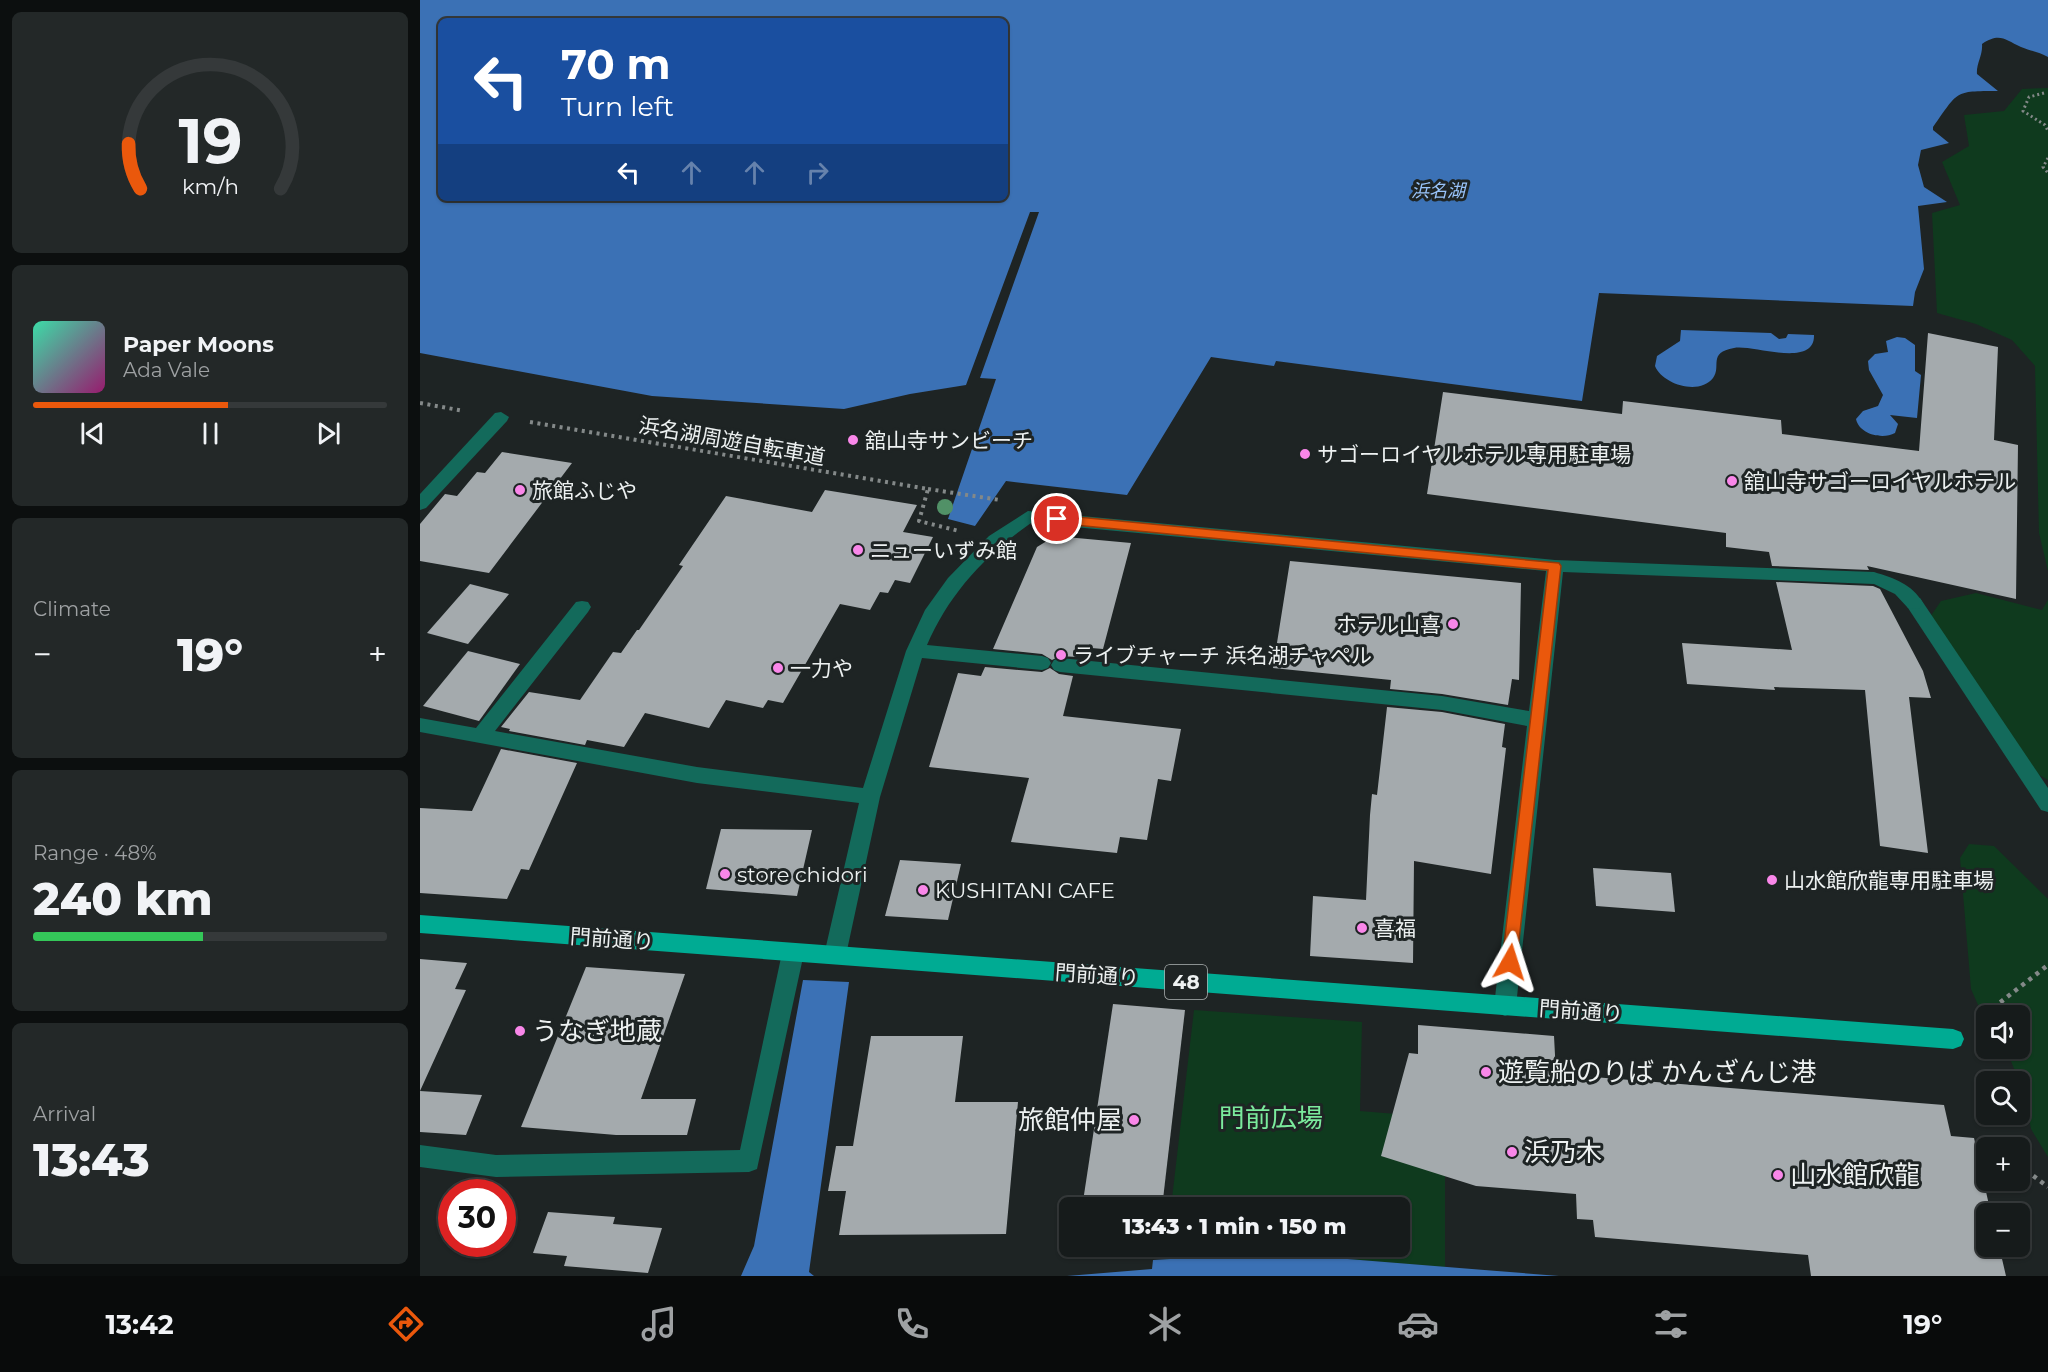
<!DOCTYPE html>
<meta charset="utf-8">
<style>
body{margin:0;font-family:Montserrat,"Noto Sans JP",sans-serif;background:#232828;color:#f1f3f6;height:100vh;display:flex;flex-direction:column;font-size:22px;white-space:nowrap}
*{box-sizing:border-box;margin:0}
p{font-size:20px;color:#9ea1a3}
.icon{flex:none;width:33px;height:33px;fill:none;stroke:currentColor;stroke-width:2;stroke-linecap:round;stroke-linejoin:round}
.map{position:relative;flex:1;overflow:hidden}
.drawer{display:flex;flex-direction:column;gap:12px;padding:12px;background:#0c0f0f;width:420px}
.drawer>*{flex:none}
.guide{position:absolute;left:18px;top:18px;width:570px;height:183px;border-radius:9px;box-shadow:0 2px 4px #0004,0 0 0 2px #35393a;background:#1a4fa0;color:#fff;overflow:hidden}
.buttons{position:absolute;left:1556px;top:1005px;display:grid;gap:12px}
.buttons a{display:grid;place-items:center;width:54px;height:54px;border-radius:9px;background:#161b1b;box-shadow:0 2px 4px #0004,0 0 0 2px #35393a;font-size:30px}
.speed{position:absolute;left:18px;top:1179px;display:flex;gap:12px;font-size:30px;font-weight:700;text-align:center}
.speed>*{display:grid;place-content:center;width:78px;height:78px;border-radius:50%;background:#161b1b;box-shadow:0 2px 4px #0004,0 0 0 2px #35393a;line-height:1}
.speed .limit{border:9px solid #d22;background:#fff;color:#111}
.pin{position:absolute;display:grid;place-items:center;width:51px;height:51px;color:#fff;margin:-26px;border:3px solid #fff;border-radius:50%;box-shadow:0 2px 6px #0007}
.me{position:absolute;width:66px;margin:-33px;rotate:6deg;stroke-linejoin:round;filter:drop-shadow(0 0 4px #0008)}
.turn{display:flex;align-items:center;gap:21px;height:126px;padding:0 24px;font-size:27px}
.turn .icon{width:78px;height:78px;stroke-width:2.5}
.turn b{display:block;font-size:42px;line-height:51px}
.lanes{display:flex;align-items:center;height:57px;padding:0 24px;background:#0003;justify-content:center;gap:30px;direction:ltr}
.lanes .off{opacity:.35}
.big{font-size:45px;font-weight:800;line-height:1.1}
.drawer .card{flex:1;display:flex;flex-direction:column;justify-content:center;gap:9px;min-width:0;padding:0 21px;border-radius:9px;background:#232828}
.drawer .dial{align-items:center;gap:0}
.dial svg{height:156px;overflow:visible;fill:none;stroke:#35393a;stroke-width:7;stroke-linecap:round;text-anchor:middle}
.dial text{fill:#f1f3f6;stroke:none}
.song{display:flex;align-items:center;gap:18px}
.cover{width:72px;height:72px;border-radius:9px;background:linear-gradient(135deg,hsl(160 70% 55%),hsl(320 70% 35%))}
.played{height:6px;border-radius:3px;background:linear-gradient(90deg,#ea580c 55%,#35393a 55%)}
.keys{display:flex;justify-content:space-around;direction:ltr}
.heat{display:flex;justify-content:space-between;align-items:center;font-size:33px;direction:ltr}
.charge{height:9px;border-radius:4px;background:linear-gradient(90deg,#34c759 48%,#35393a 0)}
.trip{position:absolute;left:639px;top:1197px;width:351px;height:60px;border-radius:9px;background:#161b1b;box-shadow:0 2px 4px #0004,0 0 0 2px #35393a;font-weight:800;line-height:60px;text-align:center}
.tabs{display:flex;height:96px;justify-content:space-around;align-items:center;background:#090b0b;color:#9ea1a3}
.tabs .icon{width:42px;height:42px}
.tabs .active{color:#ea580c}
.tabs b{font-size:27px;color:#f1f3f6}
main{display:flex;flex:1;min-height:0}
.map>svg:first-child{display:block}
.green{fill:#0f3a1e}
.water{fill:#3b71b5;fill-rule:evenodd}
.building{fill:#a4aaad}
.lines{fill:none;stroke-linecap:round;stroke-linejoin:round}
.path-far2{stroke:#848989;stroke-width:3;stroke-dasharray:2 3;stroke-linecap:butt}
.path-far1{stroke:#848989;stroke-width:4;stroke-dasharray:3 4.5;stroke-linecap:butt}
.path{stroke:#848989;stroke-width:4.5;stroke-dasharray:4 5;stroke-linecap:butt}
.lane{fill:#136a5b;fill-rule:evenodd}
.street{fill:#136a5b;fill-rule:evenodd}
.primary{fill:#00ab93;fill-rule:evenodd}
.tree{fill:#519167}
.route{fill:#ea580c;stroke:#983908;stroke-width:1.5}
.poi-dot{fill:#f987e9;stroke:#1e2424;stroke-width:2}
.labels{text-anchor:middle;dominant-baseline:central;stroke-width:6;stroke-linejoin:round;paint-order:stroke}
.far-water-label{font-size:18px;font-style:italic;fill:#99c4fa;stroke:#1e2424}
.shield{fill:#1e2424;stroke:#afb4b4;stroke-width:1.5}
.shield-label{font-size:20px;font-weight:bold;fill:#edf1f1}
.poi-label{font-size:21px;fill:#edf1f1;stroke:#1e2424;text-anchor:start}
.street-label{font-size:21px;fill:#edf1f1;stroke:#1e2424}
.near-poi-label{font-size:26px;fill:#edf1f1;stroke:#1e2424;text-anchor:start}
.near-park-label{font-size:26px;fill:#7beb9d;stroke:#1e2424}
</style>
<main>
<section class="drawer">
<div class="card dial"><svg viewBox="0 0 100 80">
<path d="M14 69A42 42 0 1 1 86 69"/>
<path d="M14 69A42 42 0 0 1 8 46" stroke="#ea580c"/>
<text x="50" y="56" font-size="32" font-weight="700">19</text>
<text x="50" y="72" font-size="11">km/h</text>
</svg></div>
<div class="card">
<div class="song"><i class="cover"></i><div><b>Paper Moons</b><p>Ada Vale</p></div></div>
<div class="played"></div>
<div class="keys"><svg class="icon" aria-label="previous" viewBox="0 0 24 24"><path d="M18 5L8 12l10 7zM5 5v14"/></svg><svg class="icon" aria-label="pause" viewBox="0 0 24 24"><path d="M8 5v14M16 5v14"/></svg><svg class="icon" aria-label="next" viewBox="0 0 24 24"><path d="M6 5l10 7-10 7zM19 5v14"/></svg></div>
</div>
<div class="card"><p>Climate</p>
<div class="heat"><a>−</a><b class="big">19°</b><a>+</a></div>
</div>
<div class="card"><p>Range · 48%</p><b class="big">240 km</b><div class="charge"></div></div>
<div class="card"><p>Arrival</p><b class="big">13:43</b></div>
</section>
<div class="map">
<svg width="1628" height="1276" viewBox="0 0 1628 1276">
<rect width="100%" height="100%" fill="#1e2424"/>
<!-- green -->
<g class="green">
<path d="M1628 88V571L1619 533 1615 366 1592 340 1556 324 1517 313 1512 213 1540 205 1522 162 1549 146 1544 115 1584 111 1602 89Z"/>
<path d="M1556 593 1622 610 1628 600V780L1614 772 1510 617 1521 601Z"/>
<path d="M1549 844 1574 846 1628 899V1157L1611 1129 1605 1097 1591 1061 1583 1049 1599 1048V1016H1566V1023L1551 989 1540 858Z"/>
<path d="M774 1010 942 1022 940 1111 1025 1118V1267L853 1253 745 1260 746 1247 980 1246V1208L751 1207Z"/>
</g>
<!-- water -->
<g class="water">
<path d="M0 0H1628V57C1619 52 1611 51 1601 47 1585 40 1580 32 1562 44 1563 55 1556 64 1557 74L1578 91C1533 91 1539 91 1513 127V130L1529 143 1501 150 1498 165 1504 187 1527 202 1498 206 1504 269 1495 292 1493 306 1179 293 1162 401 856 361 854 366 791 357 707 495 586 481 555 526 528 519 576 379 560 378 619 212H610L546 385 490 394 424 409 232 396 0 353ZM21 21H585V198H21Z"/>
<path d="M1261 330 1351 333 1359 339 1366 338 1368 334 1394 335C1395 369 1332 344 1314 348 1287 353 1302 366 1293 378 1279 396 1242 384 1235 366L1237 356 1260 341Z"/>
<path d="M1477 337 1485 338 1495 345V371L1501 375 1497 418 1470 415 1478 424 1475 433C1462 440 1439 434 1436 419L1443 411 1458 406 1463 395 1449 370 1448 361 1455 354 1468 352 1466 341Z"/>
<path d="M383 980 429 982 389 1272 394 1276H321L334 1246Z"/>
<path d="M853 1253 1139 1276H647L732 1269 733 1260Z"/>
</g>
<!-- building -->
<g class="building">
<path d="M1508 333 1578 347 1574 440 1598 445 1596 599 1447 566 1449 570 1352 566 1349 552 1306 547V533L1007 494 1023 392 1202 414 1203 401 1361 420 1362 434 1499 451Z"/>
<path d="M82 452 152 463 69 573 0 561V524L25 494 37 496 57 472 65 473Z"/>
<path d="M405 490 497 505 483 532 513 537 490 583 475 580 468 593 460 592 450 610 420 604 363 703 348 700 343 708 306 700 289 728 225 713 204 747 167 740 165 745 89 731 90 729 81 727 109 692 160 700 193 652 201 653 217 630H219L263 566 259 565 306 496 392 512Z"/>
<path d="M635 536 711 543 683 649 660 647 657 657 640 656 632 660 622 654 573 649 617 547Z"/>
<path d="M870 561 1101 583 1099 680 1092 679 1088 705 1022 694 970 689 971 680 853 668Z"/>
<path d="M1356 582 1453 586 1460 589 1503 671 1511 698 1489 697 1508 853 1460 846 1445 690 1354 687 1355 690 1267 684 1262 643 1372 650Z"/>
<path d="M50 584 89 594 48 644 7 633Z"/>
<path d="M48 651 100 664 59 721 3 706Z"/>
<path d="M565 667 622 672 630 668 639 674 653 676 643 716 761 729 751 781 738 779 727 840 700 837 697 853 591 842 609 778 509 767 538 673 561 676Z"/>
<path d="M967 707 1022 712 1085 724 1082 747 1086 748 1071 874 994 861 993 963 890 956 893 896 946 900 950 815 952 794 957 795Z"/>
<path d="M81 749 157 763 109 870 101 869 87 899 0 893V808L52 811Z"/>
<path d="M301 829 392 830 377 896 286 889Z"/>
<path d="M480 860 541 864 528 920 465 916Z"/>
<path d="M1173 868 1251 873 1255 912 1176 906Z"/>
<path d="M0 959 47 963 35 989 46 990 0 1091 62 1095 46 1135 0 1132Z"/>
<path d="M166 967 265 974 221 1099H276L267 1135H196L101 1127Z"/>
<path d="M693 1004 765 1010 742 1208H662Z"/>
<path d="M998 1025 1134 1036 1136 1074 1524 1105 1531 1136 1554 1138 1571 1214H1566V1246H1579L1586 1276H1391L1388 1255 1175 1237 1173 1220 1157 1219 1156 1194 1056 1186 961 1156 989 1053 998 1054Z"/>
<path d="M451 1036H543L535 1102H598L586 1234 419 1235 426 1191H408L416 1146H433Z"/>
<path d="M128 1212 195 1217 193 1224 242 1228 228 1273 144 1266 147 1256 113 1253Z"/>
</g>
<g class="lines">
<!-- path-far2 -->
<g class="path-far2">
<path d="M1624 93 1609 97 1603 111 1625 125 1628 131"/>
<path d="M1628 158 1623 167 1628 173"/>
</g>
<!-- path-far1 -->
<g class="path-far1">
<path d="M0 403 44 411"/>
<path d="M110 422 508 489 499 521 539 531"/>
<path d="M508 489 580 500"/>
</g>
<!-- path -->
<g class="path">
<path d="M1559 1019 1628 965"/>
<path d="M1599 1165 1628 1187"/>
</g>
<!-- lane -->
<g class="lane">
<path d="M81 412 89 417 87 421 6 508 0 510V494L75 413Z"/>
<path d="M1494 597 1500 598 1628 788V812L1621 810 1488 608 1485 603 1488 598Z"/>
</g>
<!-- street -->
<g class="street">
<path d="M608 511 1135 560 1454 572C1474 578 1492 584 1503 603L1500 608 1494 609 1488 608 1475 594 1454 584 1143 572 1096 1006 1093 1013 1085 1016 1077 1013 1074 1006 1107 726 1022 710 640 672 634 670 631 665 634 660 640 658 1022 696 1109 711 1126 571 611 523C565 555 529 594 507 645L622 656 628 658 631 663 628 668 622 670 502 658 460 797 426 955 422 962 415 964 408 962 404 955 439 803 277 783 0 732V718L56 728 156 602 162 601 168 602 171 607 168 612 75 731 277 767 443 788 486 651 505 610 528 578 569 536Z"/>
<path d="M373 944 380 946 384 953 337 1169 329 1172 76 1177 0 1167V1145L76 1155 320 1150 362 953 366 946Z"/>
</g>
<!-- primary -->
<path class="primary" d="M0 915 1533 1029 1541 1032 1544 1039 1541 1046 1533 1049 0 933Z"/>
</g>
<!-- trees -->
<circle class="tree" cx="525" cy="507" r="8"/>
<!-- route -->
<path class="route" d="M637 515 1139 563 1141 566 1096 967 1090 969 1085 967 1082 962 1128 570 633 523 631 519 633 516Z"/>
<!-- markers -->
<g class="poi-dot">
<circle cx="433" cy="440" r="6"/>
<circle cx="885" cy="454" r="6"/>
<circle cx="1312" cy="481" r="6"/>
<circle cx="100" cy="490" r="6"/>
<circle cx="438" cy="550" r="6"/>
<circle cx="1033" cy="624" r="6"/>
<circle cx="641" cy="655" r="6"/>
<circle cx="358" cy="668" r="6"/>
<circle cx="305" cy="874" r="6"/>
<circle cx="1352" cy="880" r="6"/>
<circle cx="503" cy="890" r="6"/>
<circle cx="942" cy="928" r="6"/>
<circle cx="100" cy="1031" r="6"/>
<circle cx="1066" cy="1072" r="6"/>
<circle cx="714" cy="1120" r="6"/>
<circle cx="1092" cy="1152" r="6"/>
<circle cx="1358" cy="1175" r="6"/>
</g>
<g class="labels">
<!-- far-water labels -->
<g class="far-water-label">
<text x="1018" y="191">浜名湖</text>
</g>
<!-- shield labels -->
<rect class="shield" x="745" y="965" width="42" height="34" rx="4.5"/>
<g class="shield-label">
<text x="766" y="982">48</text>
</g>
<!-- poi labels -->
<g class="poi-label">
<text x="445" y="440">舘山寺サンビーチ</text>
<text x="897" y="454">サゴーロイヤルホテル専用駐車場</text>
<text x="1324" y="481">舘山寺サゴーロイヤルホテル</text>
<text x="112" y="490">旅館ふじや</text>
<text x="450" y="550">ニューいずみ館</text>
<text x="1021" y="624" text-anchor="end">ホテル山喜</text>
<text x="653" y="655">ライブチャーチ 浜名湖チャペル</text>
<text x="370" y="668">一力や</text>
<text x="317" y="874">store chidori</text>
<text x="1364" y="880">山水館欣龍専用駐車場</text>
<text x="515" y="890">KUSHITANI CAFE</text>
<text x="954" y="928">喜福</text>
</g>
<!-- street labels -->
<g class="street-label">
<text transform="translate(312 441) rotate(10)">浜名湖周遊自転車道</text>
<text transform="translate(192 939) rotate(4)">門前通り</text>
<text transform="translate(677 975) rotate(4)">門前通り</text>
<text transform="translate(1161 1011) rotate(4)">門前通り</text>
</g>
<!-- near-poi labels -->
<g class="near-poi-label">
<text x="112" y="1031">うなぎ地蔵</text>
<text x="1078" y="1072">遊覧船のりば かんざんじ港</text>
<text x="702" y="1120" text-anchor="end">旅館仲屋</text>
<text x="1104" y="1152">浜乃木</text>
<text x="1370" y="1175">山水館欣龍</text>
</g>
<!-- near-park labels -->
<g class="near-park-label">
<text x="851" y="1118">門前広場</text>
</g>
</g>
</svg>
<div class="buttons">
<a><svg class="icon" aria-label="sound" viewBox="0 0 24 24"><path d="M4 9h4l5-4v14l-5-4H4zM17 9q2 3 0 6"/></svg></a>
<a><svg class="icon" aria-label="search" viewBox="0 0 24 24"><circle cx="10" cy="10" r="6"/><path d="M15 15l6 6"/></svg></a>
<a>+</a>
<a>−</a>
</div>
<div class="speed"><div class="limit">30</div></div>
<div class="pin" style="left:637px;top:519px;background:#d93025"><svg class="icon" aria-label="arrive" viewBox="0 0 24 24"><path d="M6 21V4h12l-3 4 3 4H6"/></svg></div>
<svg class="me" style="left:1090px;top:962px" viewBox="-20 -20 40 40"><path d="M0-17L14 15 0 8-14 15z" fill="#ea580c" stroke="#fff" stroke-width="4"/></svg>
<div class="trip">13:43 · 1 min · 150 m</div>
<div class="guide">
<div class="turn"><svg class="icon" aria-label="left" viewBox="0 0 24 24"><path d="M17 20v-9H6M10 6l-5 5 5 5"/></svg><div><b>70 m</b>Turn left</div></div>
<div class="lanes"><svg class="icon" aria-label="left" viewBox="0 0 24 24"><path d="M17 20v-9H6M10 6l-5 5 5 5"/></svg><svg class="icon off" aria-label="ahead" viewBox="0 0 24 24"><path d="M12 20V5M6 11l6-6 6 6"/></svg><svg class="icon off" aria-label="ahead" viewBox="0 0 24 24"><path d="M12 20V5M6 11l6-6 6 6"/></svg><svg class="icon off" aria-label="right" viewBox="0 0 24 24"><path d="M7 20v-9h11M14 6l5 5-5 5"/></svg></div>
</div>
</div>
</main>
<nav class="tabs">
<b>13:42</b>
<svg class="icon active" aria-label="directions" viewBox="0 0 24 24"><path d="M12 3l9 9-9 9-9-9zM9 14v-3h6M13 9l2 2-2 2"/></svg>
<svg class="icon" aria-label="music" viewBox="0 0 24 24"><path d="M9 18V5l10-2v13"/><circle cx="6" cy="18" r="3"/><circle cx="16" cy="16" r="3"/></svg>
<svg class="icon" aria-label="phone" viewBox="0 0 24 24"><path d="M5 4h4l2 5-3 2q2 4 5 5l2-3 5 2v4C11 20 4 13 5 4z"/></svg>
<svg class="icon" aria-label="climate" viewBox="0 0 24 24"><path d="M12 3v18M4 7l16 10M4 17L20 7"/></svg>
<svg class="icon" aria-label="car" viewBox="0 0 24 24"><path d="M5 17H2v-5l4-1 3-4h7l3 4 3 1v5h-3M9 17h6M6 11h13"/><circle cx="7" cy="17" r="2"/><circle cx="17" cy="17" r="2"/></svg>
<svg class="icon" aria-label="filters" viewBox="0 0 24 24"><path d="M4 7h16M4 17h16"/><circle cx="9" cy="7" r="2"/><circle cx="15" cy="17" r="2"/></svg>
<b>19°</b>
</nav>
